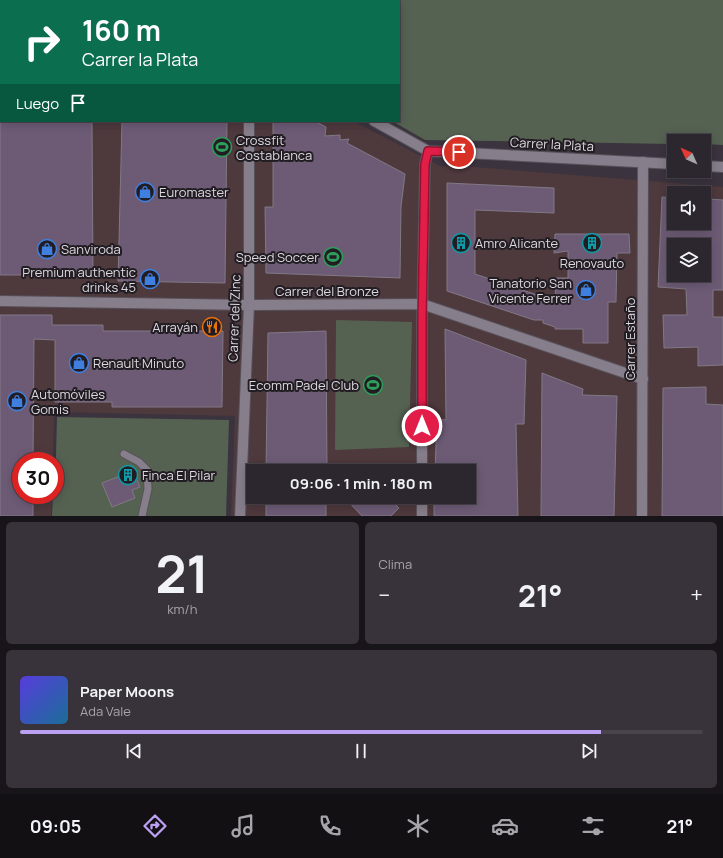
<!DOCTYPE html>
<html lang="es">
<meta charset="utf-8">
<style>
body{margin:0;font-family:Manrope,sans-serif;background:#38333b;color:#f1f3f6;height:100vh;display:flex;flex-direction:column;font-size:15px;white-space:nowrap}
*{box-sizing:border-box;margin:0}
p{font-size:13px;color:#a6a5aa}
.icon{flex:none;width:22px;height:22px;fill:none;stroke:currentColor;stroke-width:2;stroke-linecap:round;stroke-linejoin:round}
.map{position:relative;height:516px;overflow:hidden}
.panel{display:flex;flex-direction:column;gap:6px;padding:6px;background:#18151a;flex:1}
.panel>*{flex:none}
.banner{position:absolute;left:0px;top:0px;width:400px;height:122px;box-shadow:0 2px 10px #0003,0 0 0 1px #48444b;background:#0b6e4f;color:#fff;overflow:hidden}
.needle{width:26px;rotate:315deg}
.buttons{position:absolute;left:667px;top:134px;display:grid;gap:8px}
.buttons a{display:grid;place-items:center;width:44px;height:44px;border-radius:0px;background:#2c272f;box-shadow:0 2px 10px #0003,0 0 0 1px #48444b;font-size:20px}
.speed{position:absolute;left:12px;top:452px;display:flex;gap:8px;font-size:20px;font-weight:700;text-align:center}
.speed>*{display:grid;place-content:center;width:52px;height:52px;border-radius:50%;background:#2c272f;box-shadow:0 2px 10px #0003,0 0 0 1px #48444b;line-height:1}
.speed .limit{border:6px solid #d22;background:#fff;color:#111}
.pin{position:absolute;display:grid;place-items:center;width:34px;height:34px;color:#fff;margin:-17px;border:2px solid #fff;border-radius:50%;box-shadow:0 1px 4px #0007}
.me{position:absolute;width:44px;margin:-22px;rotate:0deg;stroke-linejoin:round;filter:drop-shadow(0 0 3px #0008)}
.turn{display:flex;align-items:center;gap:14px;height:84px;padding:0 16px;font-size:18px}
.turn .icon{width:52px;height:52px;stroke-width:2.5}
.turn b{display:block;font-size:28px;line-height:34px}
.then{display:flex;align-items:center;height:38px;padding:0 16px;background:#0003;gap:8px;font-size:15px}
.big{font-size:30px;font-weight:700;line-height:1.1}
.panel .card{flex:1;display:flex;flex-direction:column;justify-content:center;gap:6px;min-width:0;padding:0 14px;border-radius:6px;background:#38333b}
.panel .dial{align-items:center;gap:0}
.dial b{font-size:52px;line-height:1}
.song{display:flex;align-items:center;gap:12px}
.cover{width:48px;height:48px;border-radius:6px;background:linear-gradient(135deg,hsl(250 70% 55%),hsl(200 70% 35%))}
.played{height:4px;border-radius:2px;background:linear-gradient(90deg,#bca0f2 85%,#48444b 85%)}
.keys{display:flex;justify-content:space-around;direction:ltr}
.heat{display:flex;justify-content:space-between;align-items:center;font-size:22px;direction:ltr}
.panel .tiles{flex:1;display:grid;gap:6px;grid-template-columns:1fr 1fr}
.card:last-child{grid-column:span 2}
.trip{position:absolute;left:246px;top:464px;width:230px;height:40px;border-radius:0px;background:#2c272f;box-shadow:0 2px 10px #0003,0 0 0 1px #48444b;font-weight:700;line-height:40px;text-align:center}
.tab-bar{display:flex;height:64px;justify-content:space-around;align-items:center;background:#121013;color:#a6a5aa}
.tab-bar .icon{width:28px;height:28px}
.tab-bar .selected{color:#bca0f2}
.tab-bar b{font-size:18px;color:#f1f3f6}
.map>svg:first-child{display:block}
.industrial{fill:#4e393d;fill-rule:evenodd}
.green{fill:#556252}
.building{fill:#6d5b76;stroke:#817985;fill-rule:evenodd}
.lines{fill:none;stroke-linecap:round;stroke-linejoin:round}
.service-casing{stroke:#57515a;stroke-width:9}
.minor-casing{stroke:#57515a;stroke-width:12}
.service{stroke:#867e8a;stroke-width:7}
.minor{stroke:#867e8a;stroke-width:10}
.route-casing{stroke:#92132f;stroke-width:10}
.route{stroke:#e11d48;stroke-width:7}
.labels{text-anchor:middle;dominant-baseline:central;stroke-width:4;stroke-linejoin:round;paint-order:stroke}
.poi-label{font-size:13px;fill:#ded9e0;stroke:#211d22;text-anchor:start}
.street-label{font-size:13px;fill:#ded9e0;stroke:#211d22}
</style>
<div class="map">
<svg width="723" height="516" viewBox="0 0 723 516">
<rect width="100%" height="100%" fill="#3b343f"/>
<!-- industrial -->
<path class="industrial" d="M0 0 119 1H1V121H353L442 167 450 165 723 187V516H231L235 416 54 412 53 461H21V495H52L51 516H0ZM674 193H704V223H674ZM674 245H704V275H674ZM253 471H469V497H253Z"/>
<!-- green -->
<g class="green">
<path d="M267 0H723V145L704 144V141H674V144L425 140 392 121H399V1Z"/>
<path d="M336 320 412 322 409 447 335 450Z"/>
<path d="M57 417 229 420 226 516H52L53 495H55Z"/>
</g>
<!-- building -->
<g class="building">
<path d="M0 121H92L93 275H0Z"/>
<path d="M122 121H227L225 283 118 281Z"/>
<path d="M273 121H315L326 127 325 136 340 135V140L349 139 347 143 405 174 401 207 400 278 266 273 265 207H273Z"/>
<path d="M447 183 554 188V213L475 210V274L555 301 556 278H568V251L554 253 555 234H629L630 253H617L616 302H608V343H583V329H555V327L543 323V320H534L447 291Z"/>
<path d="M662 197 674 198V223H708L709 199 723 200V290H713V317H723V365L698 366V347L664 348 663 315H687L686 289 658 287ZM674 245H704V275H674Z"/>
<path d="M0 315H52V325H103V331H223L222 407H112V402H55V340L34 339 33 461H21V495H33V516H0Z"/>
<path d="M445 329 526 360 524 424H516L518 516H434V497H469V471H435L437 419 446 420Z"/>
<path d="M326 331 327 471H266L268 333Z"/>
<path d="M542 373 583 389 582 395 617 396 614 516H541Z"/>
<path d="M706 387V404L723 405V516H662L663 388Z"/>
<path d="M133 471 140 487 132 490 135 498 112 507 102 483Z"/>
<rect x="266" y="497" width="60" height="19"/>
<path d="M344 497H388L399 508 391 516H362Z"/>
</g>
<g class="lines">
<defs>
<path id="service" d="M124 454 139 462 147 470 148 489 142 516"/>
<g id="minor">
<path d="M155 0 157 1"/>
<path d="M374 121 428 151 674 164"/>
<path d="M704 166 723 167"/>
<path d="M0 301 249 305 422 304 643 379"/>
<path d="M422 471V320L425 164 428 151"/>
<path d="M422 497V516"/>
<path d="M240 516 249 305V121"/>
<path d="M642 516 643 162"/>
</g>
</defs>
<!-- service casing -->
<use href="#service" class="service-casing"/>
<!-- minor casing -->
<use href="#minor" class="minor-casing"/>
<!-- service -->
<use href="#service" class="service"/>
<!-- minor -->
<use href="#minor" class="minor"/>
</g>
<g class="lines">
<defs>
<path id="route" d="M422 426V320L425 164 428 151 459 152"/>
</defs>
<!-- route casing -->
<use href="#route" class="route-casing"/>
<!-- route -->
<use href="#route" class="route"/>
</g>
<!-- icons -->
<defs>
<symbol id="stadium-ring" viewBox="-11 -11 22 22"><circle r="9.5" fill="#211d22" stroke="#2e9e5b" stroke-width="1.5"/><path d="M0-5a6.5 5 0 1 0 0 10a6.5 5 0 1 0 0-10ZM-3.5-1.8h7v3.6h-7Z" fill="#2e9e5b"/></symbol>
<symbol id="shop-ring" viewBox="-11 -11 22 22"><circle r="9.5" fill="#211d22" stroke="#3f7fe0" stroke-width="1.5"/><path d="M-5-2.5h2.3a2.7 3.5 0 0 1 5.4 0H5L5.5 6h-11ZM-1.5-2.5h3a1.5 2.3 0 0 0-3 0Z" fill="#3f7fe0"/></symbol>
<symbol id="building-ring" viewBox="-11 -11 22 22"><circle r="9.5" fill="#211d22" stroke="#0f9aa8" stroke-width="1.5"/><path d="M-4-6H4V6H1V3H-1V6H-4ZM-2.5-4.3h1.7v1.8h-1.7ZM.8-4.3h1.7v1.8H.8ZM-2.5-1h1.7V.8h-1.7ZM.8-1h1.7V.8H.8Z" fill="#0f9aa8"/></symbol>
<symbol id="restaurant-ring" viewBox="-11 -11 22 22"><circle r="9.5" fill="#211d22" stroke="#e8710a" stroke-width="1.5"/><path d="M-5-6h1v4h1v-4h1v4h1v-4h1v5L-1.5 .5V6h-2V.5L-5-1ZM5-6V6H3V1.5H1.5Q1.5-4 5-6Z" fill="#e8710a"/></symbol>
</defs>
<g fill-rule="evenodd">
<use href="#stadium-ring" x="211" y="136" width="22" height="22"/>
<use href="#shop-ring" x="134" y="181" width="22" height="22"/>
<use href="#building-ring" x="450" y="232" width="22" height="22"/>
<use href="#building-ring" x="581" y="232" width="22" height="22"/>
<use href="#shop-ring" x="36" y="238" width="22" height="22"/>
<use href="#stadium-ring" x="322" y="246" width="22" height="22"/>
<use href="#shop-ring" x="139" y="268" width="22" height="22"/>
<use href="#shop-ring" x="575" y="279" width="22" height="22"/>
<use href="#restaurant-ring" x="201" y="316" width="22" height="22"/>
<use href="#shop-ring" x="68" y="352" width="22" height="22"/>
<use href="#stadium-ring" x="362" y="374" width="22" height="22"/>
<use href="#shop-ring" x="6" y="390" width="22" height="22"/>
<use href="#building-ring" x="117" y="464" width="22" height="22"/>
</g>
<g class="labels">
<!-- poi labels -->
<g class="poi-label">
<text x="236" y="140">Crossfit<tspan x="236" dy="15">Costablanca</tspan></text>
<text x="159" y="192">Euromaster</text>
<text x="475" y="243">Amro Alicante</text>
<text x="61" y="249">Sanviroda</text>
<text x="319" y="257" text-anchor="end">Speed Soccer</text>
<text x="592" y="263" text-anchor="middle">Renovauto</text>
<text x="136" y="272" text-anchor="end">Premium authentic<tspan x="136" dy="15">drinks 45</tspan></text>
<text x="572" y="283" text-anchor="end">Tanatorio San<tspan x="572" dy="15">Vicente Ferrer</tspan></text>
<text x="198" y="327" text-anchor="end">Arrayán</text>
<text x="93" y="363">Renault Minuto</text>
<text x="359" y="385" text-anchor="end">Ecomm Padel Club</text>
<text x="31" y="394">Automóviles<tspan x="31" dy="15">Gomis</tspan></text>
<text x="142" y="475">Finca El Pilar</text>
</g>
<!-- street labels -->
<g class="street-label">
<text transform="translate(552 144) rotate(3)">Carrer la Plata</text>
<text x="327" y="291">Carrer del Bronze</text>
<text transform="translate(234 318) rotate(-88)">Carrer del Zinc</text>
<text transform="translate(630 339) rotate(-90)">Carrer Estaño</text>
</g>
</g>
</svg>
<div class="buttons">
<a><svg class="needle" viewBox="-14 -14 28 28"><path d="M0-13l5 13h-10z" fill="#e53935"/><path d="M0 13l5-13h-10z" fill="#a6a5aa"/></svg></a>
<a><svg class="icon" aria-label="sound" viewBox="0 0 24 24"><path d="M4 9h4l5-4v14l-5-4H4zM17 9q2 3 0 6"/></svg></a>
<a><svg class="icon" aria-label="layers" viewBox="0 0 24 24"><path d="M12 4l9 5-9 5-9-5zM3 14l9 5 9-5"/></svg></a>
</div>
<div class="speed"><div class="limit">30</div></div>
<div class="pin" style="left:459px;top:152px;background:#d93025"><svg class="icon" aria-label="arrive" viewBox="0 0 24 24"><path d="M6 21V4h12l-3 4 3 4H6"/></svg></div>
<svg class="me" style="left:422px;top:426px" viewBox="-20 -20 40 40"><circle r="17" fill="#e11d48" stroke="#fff" stroke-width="3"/><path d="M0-11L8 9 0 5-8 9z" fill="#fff"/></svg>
<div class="trip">09:06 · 1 min · 180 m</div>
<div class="banner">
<div class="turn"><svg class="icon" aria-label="right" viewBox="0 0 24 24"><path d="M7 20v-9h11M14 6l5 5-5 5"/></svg><div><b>160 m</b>Carrer la Plata</div></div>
<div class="then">Luego<svg class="icon" aria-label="arrive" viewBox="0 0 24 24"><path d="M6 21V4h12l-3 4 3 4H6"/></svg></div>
</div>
</div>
<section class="panel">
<div class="tiles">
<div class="card dial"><b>21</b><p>km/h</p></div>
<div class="card"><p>Clima</p>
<div class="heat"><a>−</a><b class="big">21°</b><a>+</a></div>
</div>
<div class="card">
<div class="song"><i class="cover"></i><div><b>Paper Moons</b><p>Ada Vale</p></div></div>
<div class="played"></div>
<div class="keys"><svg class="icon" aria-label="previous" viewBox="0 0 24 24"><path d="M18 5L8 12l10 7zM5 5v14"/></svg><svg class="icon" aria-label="pause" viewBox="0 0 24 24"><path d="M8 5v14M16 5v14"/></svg><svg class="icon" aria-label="next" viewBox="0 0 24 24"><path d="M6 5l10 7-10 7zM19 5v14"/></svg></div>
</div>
</div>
</section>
<nav class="tab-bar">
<b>09:05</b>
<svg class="icon selected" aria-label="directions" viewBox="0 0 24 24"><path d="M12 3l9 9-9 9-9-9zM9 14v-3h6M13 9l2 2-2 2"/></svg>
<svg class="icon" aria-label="music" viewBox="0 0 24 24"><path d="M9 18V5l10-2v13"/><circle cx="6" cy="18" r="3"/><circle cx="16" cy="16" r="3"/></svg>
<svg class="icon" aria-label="phone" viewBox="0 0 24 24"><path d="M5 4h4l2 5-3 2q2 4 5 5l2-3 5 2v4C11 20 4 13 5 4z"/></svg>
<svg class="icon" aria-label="climate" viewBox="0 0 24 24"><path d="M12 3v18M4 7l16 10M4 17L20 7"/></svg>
<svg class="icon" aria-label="car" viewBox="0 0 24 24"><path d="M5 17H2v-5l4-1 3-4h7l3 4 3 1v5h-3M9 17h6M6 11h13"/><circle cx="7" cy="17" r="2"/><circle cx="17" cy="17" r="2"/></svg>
<svg class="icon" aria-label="filters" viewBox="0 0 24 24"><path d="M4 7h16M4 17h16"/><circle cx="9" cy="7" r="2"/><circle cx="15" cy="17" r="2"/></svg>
<b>21°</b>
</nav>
